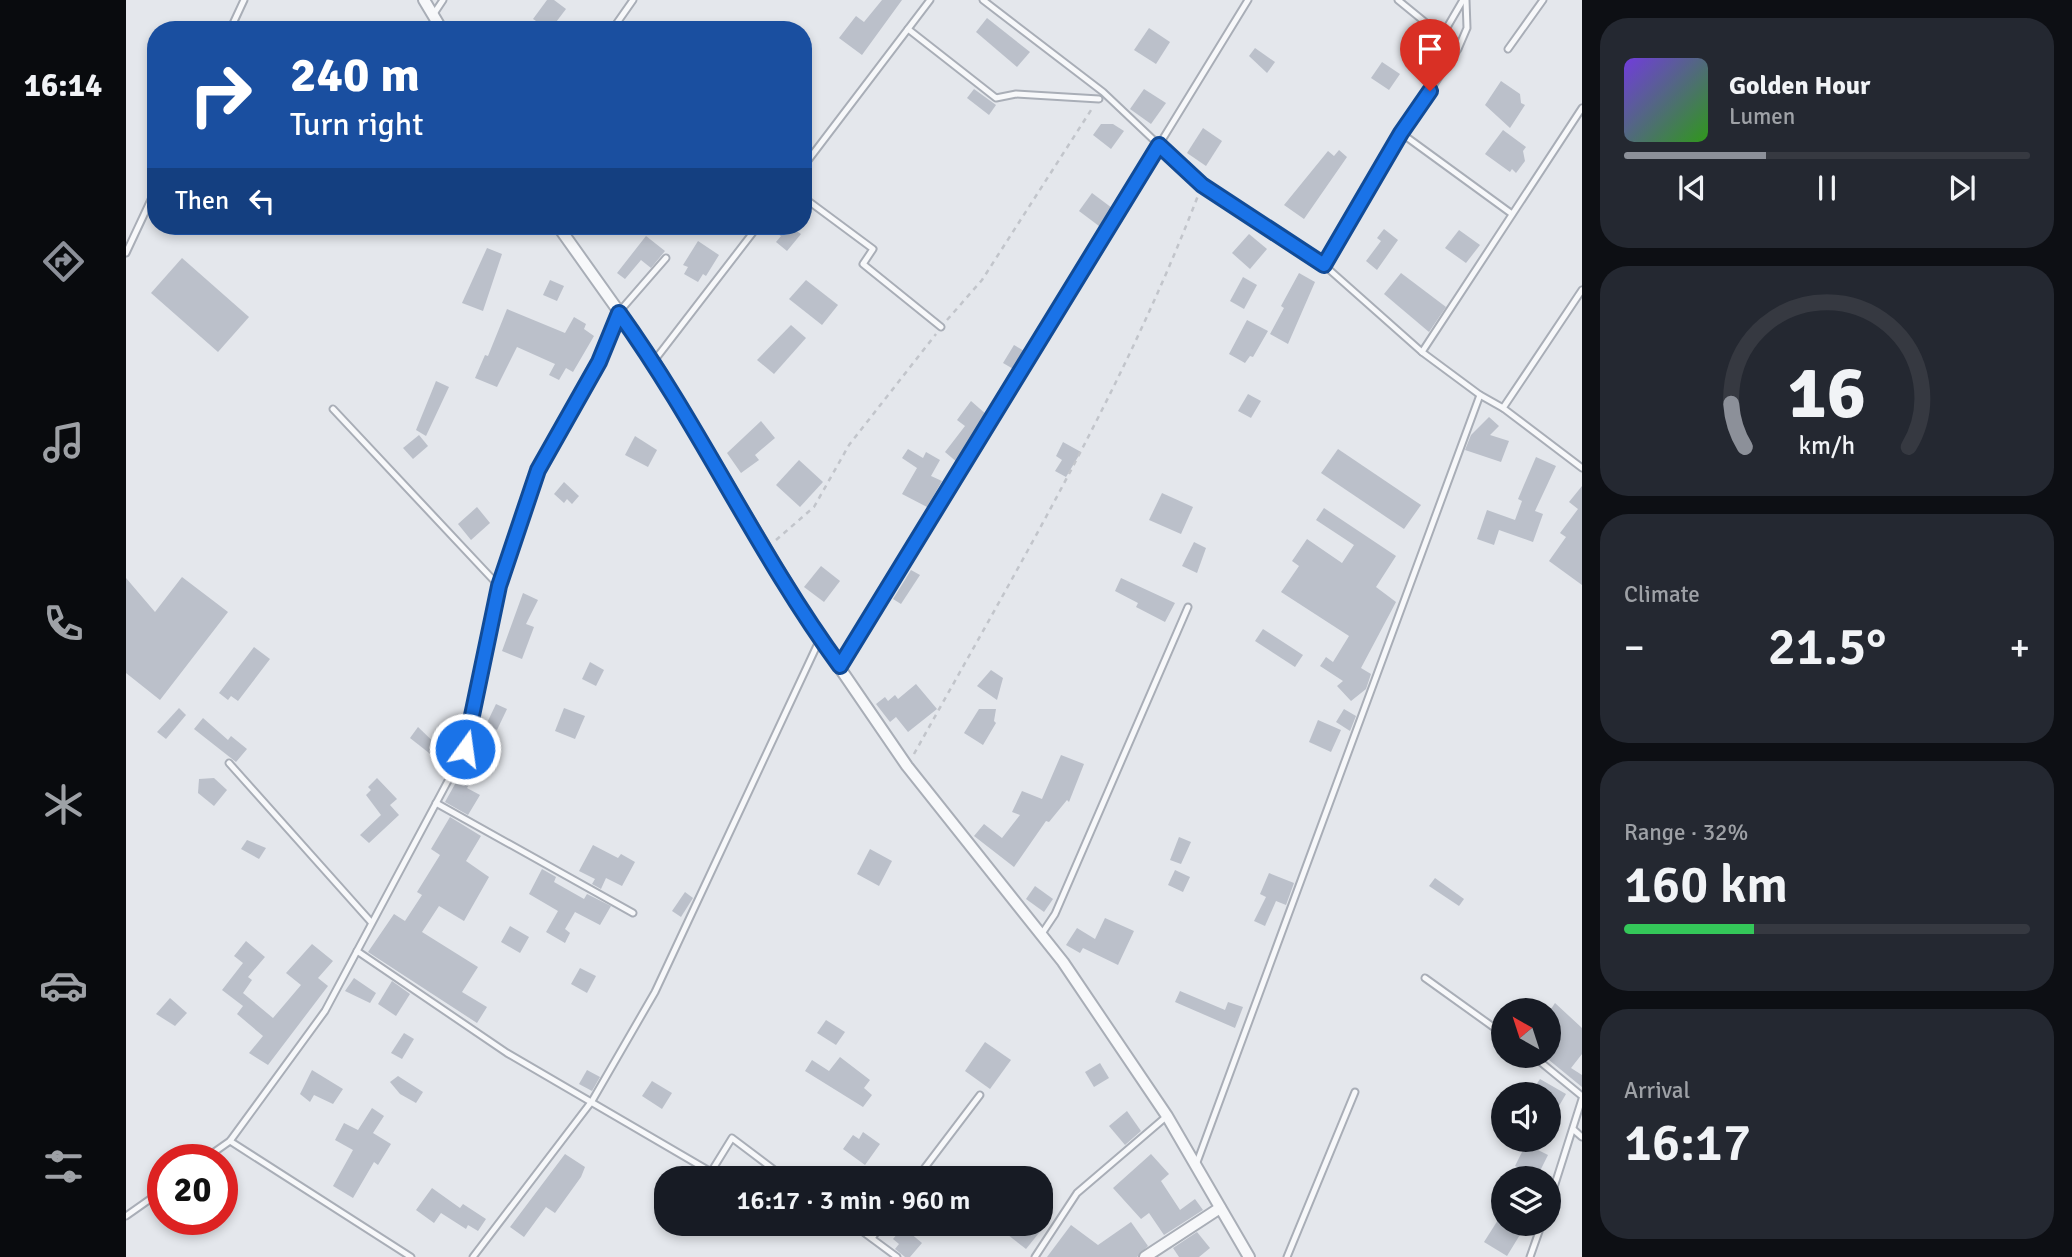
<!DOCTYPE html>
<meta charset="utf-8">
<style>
body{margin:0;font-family:Signika,sans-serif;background:#242831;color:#f1f3f6;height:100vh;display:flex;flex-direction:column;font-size:26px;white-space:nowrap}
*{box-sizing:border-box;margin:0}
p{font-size:23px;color:#9ea1a6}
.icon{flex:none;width:38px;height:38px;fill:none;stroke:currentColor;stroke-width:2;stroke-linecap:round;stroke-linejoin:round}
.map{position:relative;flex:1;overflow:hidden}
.sheet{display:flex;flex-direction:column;gap:18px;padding:18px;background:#0d0f14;width:490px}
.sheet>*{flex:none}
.banner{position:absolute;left:21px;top:21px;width:665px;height:214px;border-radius:28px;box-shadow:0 4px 10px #0003;background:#1a4fa0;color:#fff;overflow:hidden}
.needle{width:46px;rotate:321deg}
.buttons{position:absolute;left:1365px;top:998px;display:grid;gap:14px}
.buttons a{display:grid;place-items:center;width:70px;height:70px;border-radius:50%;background:#171b24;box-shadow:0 4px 10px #0003;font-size:35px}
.speed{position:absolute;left:21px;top:1144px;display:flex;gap:14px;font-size:35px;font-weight:700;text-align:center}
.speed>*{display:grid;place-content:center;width:91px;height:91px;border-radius:50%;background:#171b24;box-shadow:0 4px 10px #0003;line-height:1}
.speed .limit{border:10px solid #d22;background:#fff;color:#111}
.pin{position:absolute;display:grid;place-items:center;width:60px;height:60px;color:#fff;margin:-72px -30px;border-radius:50% 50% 50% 0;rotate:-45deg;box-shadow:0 0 7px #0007}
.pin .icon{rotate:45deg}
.me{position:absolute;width:77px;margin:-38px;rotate:14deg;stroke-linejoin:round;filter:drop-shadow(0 0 5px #0008)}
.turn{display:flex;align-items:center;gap:24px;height:147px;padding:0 28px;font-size:32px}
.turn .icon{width:91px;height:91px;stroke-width:2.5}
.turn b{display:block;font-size:49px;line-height:60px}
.then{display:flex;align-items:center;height:66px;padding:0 28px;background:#0003;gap:14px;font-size:26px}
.big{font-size:52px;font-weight:600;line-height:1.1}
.sheet .tile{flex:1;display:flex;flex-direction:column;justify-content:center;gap:10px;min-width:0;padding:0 24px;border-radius:28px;background:#242831}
.sheet .dial{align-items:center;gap:0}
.dial svg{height:182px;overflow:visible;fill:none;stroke:#363941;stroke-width:7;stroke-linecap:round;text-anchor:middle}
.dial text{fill:#f1f3f6;stroke:none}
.song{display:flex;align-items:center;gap:21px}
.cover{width:84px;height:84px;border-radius:10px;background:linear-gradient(135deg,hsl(260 70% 55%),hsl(110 70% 35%))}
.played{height:7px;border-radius:4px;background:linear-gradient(90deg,#8c9099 35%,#363941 35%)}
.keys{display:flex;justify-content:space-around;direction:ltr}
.heat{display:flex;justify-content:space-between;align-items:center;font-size:38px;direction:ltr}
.charge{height:10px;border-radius:5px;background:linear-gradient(90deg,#34c759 32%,#363941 0)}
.trip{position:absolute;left:528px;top:1166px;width:399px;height:70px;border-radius:28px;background:#171b24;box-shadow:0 4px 10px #0003;font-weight:600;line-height:70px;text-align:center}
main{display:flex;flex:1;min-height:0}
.tabs{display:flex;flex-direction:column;width:126px;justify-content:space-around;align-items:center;background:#090b0e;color:#9ea1a6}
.tabs .icon{width:49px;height:49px}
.tabs .active{color:#8c9099}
.tabs b{font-size:32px;color:#f1f3f6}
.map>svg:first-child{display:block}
.building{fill:#bbc0ca}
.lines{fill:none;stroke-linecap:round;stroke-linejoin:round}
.service-casing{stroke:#a9aeb7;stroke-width:9}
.minor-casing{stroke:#a9aeb7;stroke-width:14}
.path{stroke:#c2c5cb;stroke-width:2.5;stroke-dasharray:5 5;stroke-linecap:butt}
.service{stroke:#f7f8fa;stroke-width:5}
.minor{stroke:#f7f8fa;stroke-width:10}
.route-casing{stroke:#114b97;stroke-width:18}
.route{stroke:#1a73e8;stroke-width:12}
</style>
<main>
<nav class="tabs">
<b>16:14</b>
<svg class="icon active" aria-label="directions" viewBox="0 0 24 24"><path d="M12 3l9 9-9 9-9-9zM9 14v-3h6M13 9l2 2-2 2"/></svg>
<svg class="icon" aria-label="music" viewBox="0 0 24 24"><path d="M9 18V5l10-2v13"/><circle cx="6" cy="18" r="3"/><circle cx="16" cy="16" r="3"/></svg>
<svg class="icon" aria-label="phone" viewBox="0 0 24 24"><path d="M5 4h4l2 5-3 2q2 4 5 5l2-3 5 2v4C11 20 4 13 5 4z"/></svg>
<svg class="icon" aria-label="climate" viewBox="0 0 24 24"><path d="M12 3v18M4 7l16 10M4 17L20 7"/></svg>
<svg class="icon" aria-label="car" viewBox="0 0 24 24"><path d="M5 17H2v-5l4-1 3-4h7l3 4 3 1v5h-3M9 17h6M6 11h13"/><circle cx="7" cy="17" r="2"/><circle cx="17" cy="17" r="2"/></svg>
<svg class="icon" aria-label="filters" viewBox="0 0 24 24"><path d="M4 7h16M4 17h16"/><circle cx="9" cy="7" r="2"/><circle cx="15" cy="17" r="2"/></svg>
</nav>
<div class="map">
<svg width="1456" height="1257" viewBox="0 0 1456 1257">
<rect width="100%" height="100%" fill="#e4e7ec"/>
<!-- building -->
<g class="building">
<path d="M421 0H428L440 9 424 30 407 19Z"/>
<path d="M756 0H776L736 55 713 38 730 16 738 22Z"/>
<path d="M861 18 904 52 891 67 850 32Z"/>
<path d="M1023 28 1044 42 1030 64 1008 50Z"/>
<path d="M1129 48 1149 62 1141 73 1123 56Z"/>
<path d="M1256 62 1274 74 1263 90 1245 78Z"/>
<path d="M1375 81 1394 94 1395 103 1399 105 1384 128 1359 105Z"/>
<path d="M848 89 870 105 863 115 841 98Z"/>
<path d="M1018 89 1040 103 1025 124 1004 109Z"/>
<path d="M975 124H987L998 131 985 149 967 135Z"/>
<path d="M1077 128 1096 141 1080 166 1061 153Z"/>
<path d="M1377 130 1400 147 1397 151 1399 161 1390 173 1386 169 1384 172 1359 154Z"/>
<path d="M1213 150 1221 157 1178 219 1158 205 1202 151 1208 156Z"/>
<path d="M966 193 986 208 973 226 953 211Z"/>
<path d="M656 226H663L675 234 661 251 650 242 655 236 650 233Z"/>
<path d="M1258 229 1272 240 1251 270 1240 261 1255 241 1251 238Z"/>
<path d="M1333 230 1354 245 1340 263 1319 248Z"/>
<path d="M1123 234 1141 249 1124 269 1106 253Z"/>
<path d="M520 236 539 251 525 268 515 260 499 279 491 273Z"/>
<path d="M572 241 593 255 580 276 577 274 572 282 558 274 562 267 557 265Z"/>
<path d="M361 248 376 254 357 311 336 303Z"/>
<path d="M56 258 123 317 92 352 25 293Z"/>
<path d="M1173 273 1189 282 1162 344 1144 334 1158 308 1155 306Z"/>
<path d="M1275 273 1320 307 1303 332 1258 294Z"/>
<path d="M1117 277 1131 285 1118 309 1104 301Z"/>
<path d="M424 280 438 286 431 301 417 295Z"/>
<path d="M680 280 712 305 696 325 663 299Z"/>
<path d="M381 309 439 333 448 317 460 324 458 329 468 336 447 372 440 368 433 380 423 375 429 364 391 347 371 387 349 378 359 355 362 356Z"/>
<path d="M1121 320 1142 331 1127 357 1124 356 1119 363 1103 354Z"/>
<path d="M665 325 680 338 648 374 631 360Z"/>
<path d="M888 345 900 352 889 370 877 363Z"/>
<path d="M310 381 323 387 300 436 290 430Z"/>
<path d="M1122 394 1135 401 1125 418 1112 411Z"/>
<path d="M845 401 861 415 832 463 819 452 839 426 831 420Z"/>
<path d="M1363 417 1373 426 1364 435 1383 441 1375 462 1339 450 1345 435Z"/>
<path d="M635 421 649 438 629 455 633 460 615 473 601 453Z"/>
<path d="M293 435 302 446 287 459 277 448Z"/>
<path d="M509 436 531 450 522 467 499 455Z"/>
<path d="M937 442 955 452 940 477 929 471 936 460 930 456Z"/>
<path d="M782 449 797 458 800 452 814 460 805 476 816 481 801 507 776 494 791 468 776 458Z"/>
<path d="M1212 449 1295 505 1278 529 1195 473Z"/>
<path d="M1410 457 1430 466 1409 511 1417 514 1407 542 1373 530 1368 545 1351 539 1361 510 1389 520 1396 501 1392 499Z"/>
<path d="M673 460 697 482 674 507 650 485Z"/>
<path d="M438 482 453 496 446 504 441 499 438 503 428 494Z"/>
<path d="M1456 486V585L1423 561 1440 537 1434 533 1452 509 1443 502Z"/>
<path d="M1036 493 1067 507 1055 534 1023 520Z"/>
<path d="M351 507 364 523 345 540 332 524Z"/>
<path d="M1198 508 1270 556 1250 587 1270 602 1235 668 1245 674 1240 689 1225 701 1211 686 1217 681 1194 666 1200 657 1207 662 1223 636 1155 592 1173 566 1166 561 1181 539 1216 563 1228 545 1190 520Z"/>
<path d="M1068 542 1080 548 1071 573 1056 566Z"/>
<path d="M695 566 714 581 698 602 678 587Z"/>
<path d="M785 570 794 575 775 604 767 599Z"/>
<path d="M56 577 102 612 34 700 0 673V578L29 612Z"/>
<path d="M995 578 1049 603 1039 622 1010 607 1012 603 989 591Z"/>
<path d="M397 593 412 600 400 624 408 627 396 659 376 651Z"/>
<path d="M1137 629 1177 655 1169 667 1129 641Z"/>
<path d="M128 647 144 659 112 701 105 696 102 700 93 693Z"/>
<path d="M464 662 478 670 470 686 456 679Z"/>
<path d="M865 670 877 678 871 700 851 686Z"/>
<path d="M790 684 811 709 782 732 770 717 764 722 750 704 759 697 762 701 769 695 772 699Z"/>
<path d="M370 704 381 709 371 730 360 725Z"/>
<path d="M53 708 60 715 40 739 31 732Z"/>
<path d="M438 708 459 716 449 739 429 731Z"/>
<path d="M853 709H870L868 721 870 723 857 745 838 733Z"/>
<path d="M1218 709 1230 716 1224 731 1210 722Z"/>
<path d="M77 718 102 740 105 736 121 749 110 762 68 729Z"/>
<path d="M1192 720 1215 730 1205 752 1183 742Z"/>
<path d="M292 727 318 752 312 760 284 738Z"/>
<path d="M935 755 958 764 943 802 941 800 923 822 920 821 888 867 848 836 858 824 876 838 894 815 886 812 896 791 916 799Z"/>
<path d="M333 777 344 783 341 788 354 795 342 815 319 802Z"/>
<path d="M88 778 101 790 88 806 72 793 73 779Z"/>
<path d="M251 778 271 799 264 805 273 815 243 843 234 835 255 815 240 795 245 790 242 787Z"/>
<path d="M324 817 355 836 340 861 363 877 338 921 313 906 296 932 352 967 336 992 361 1007 351 1023 242 952 268 914 279 921 296 895 291 892 314 855 305 849Z"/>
<path d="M1053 837 1065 842 1055 864 1044 860Z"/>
<path d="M121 840 140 848 133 859 115 849Z"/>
<path d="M467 845 492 858 495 854 509 862 496 886 480 878 475 889 466 884 469 879 453 871Z"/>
<path d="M744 849 766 861 753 886 731 874Z"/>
<path d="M416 869 430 877 428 882 458 899 461 894 485 906 474 925 449 912 439 929 444 933 439 943 420 932 432 911 403 894Z"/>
<path d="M1049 870 1064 877 1057 892 1042 885Z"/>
<path d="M1143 873 1168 883 1160 905 1150 901 1139 926 1128 921 1140 897 1134 894Z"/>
<path d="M1309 878 1338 899 1333 906 1303 886Z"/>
<path d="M909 886 927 899 918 912 900 899Z"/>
<path d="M559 892 567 898 555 917 546 911Z"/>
<path d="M979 918 1008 931 992 965 957 948 954 953 940 945 951 928 969 939Z"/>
<path d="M384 926 403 937 394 953 375 942Z"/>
<path d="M120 941 139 957 122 977 126 980 117 993 147 1018 175 985 160 973 186 944 207 961 192 978 202 986 142 1065 123 1053 137 1036 111 1014 117 1006 96 990 117 963 108 956Z"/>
<path d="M454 968 470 976 461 993 445 984Z"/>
<path d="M228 978 250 993 244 1003 219 991Z"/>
<path d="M266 981 284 994 270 1016 252 1004Z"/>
<path d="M1054 991 1099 1010 1102 1002 1117 1007 1109 1028 1049 1002Z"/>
<path d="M44 998 61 1013 49 1026 30 1014Z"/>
<path d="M1429 1003 1456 1028V1054L1445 1068 1456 1075V1087L1423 1060V1048L1429 1041 1423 1036V1012Z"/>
<path d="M700 1020 719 1032 710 1045 691 1033Z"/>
<path d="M278 1033 288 1039 276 1059 265 1053Z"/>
<path d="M859 1042 885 1060 864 1089 839 1071Z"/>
<path d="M714 1057 744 1080 738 1088 746 1095 737 1107 679 1071 686 1060 703 1071Z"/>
<path d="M974 1063 983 1078 968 1087 959 1072Z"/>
<path d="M186 1070 217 1089 207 1104 188 1095 184 1102 174 1094Z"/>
<path d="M461 1070 474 1077 466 1091 453 1084Z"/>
<path d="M272 1076 297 1092 290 1103 274 1094 264 1082Z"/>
<path d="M1414 1079 1440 1094 1423 1123V1094H1404Z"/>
<path d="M526 1081 546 1093 536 1109 516 1096Z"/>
<path d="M246 1108 258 1116 247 1133 265 1144 252 1165 248 1162 227 1198 207 1186 227 1150 209 1140 218 1123 232 1130Z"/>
<path d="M1001 1111 1015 1131 999 1145 983 1126Z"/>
<path d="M737 1132 754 1144 739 1165 717 1149 727 1135 733 1139Z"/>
<path d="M1400 1144 1422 1155 1411 1177 1389 1166Z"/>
<path d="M439 1154 459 1167 455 1177 429 1213 420 1207 398 1237 384 1227Z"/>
<path d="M1025 1154 1043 1174 1035 1181 1054 1210 1069 1199 1077 1210 1038 1235 1023 1213 1015 1219 987 1188Z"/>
<path d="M306 1188 334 1208 337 1204 360 1219 352 1231 342 1225 340 1229 315 1213 308 1223 290 1210Z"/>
<path d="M1372 1220 1395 1233 1381 1256 1358 1242Z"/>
<path d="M1005 1222 1022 1246 1011 1257H921L945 1225 972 1245Z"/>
<path d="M884 1223H921L900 1249 877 1231Z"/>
<path d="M777 1227 796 1243 784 1257H779L769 1249 773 1244 767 1239Z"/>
<path d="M1071 1232 1084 1248 1073 1257H1053L1047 1248Z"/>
</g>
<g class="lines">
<defs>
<g id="service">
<path d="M1122 0 1033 145 1076 185 1198 265 1296 352 1354 395"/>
<path d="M1272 0 1316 36 1337 0"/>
<path d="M307 15 317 0"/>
<path d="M782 29 870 98 890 94 973 99"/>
<path d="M104 30 118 0"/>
<path d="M486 30 507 0"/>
<path d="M1382 49 1417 0"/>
<path d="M1275 133 1386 214"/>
<path d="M677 167 804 0"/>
<path d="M677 197 747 249 737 264 815 327"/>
<path d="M0 253 30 189"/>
<path d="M1198 265 1275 133 1332 49 1341 28 1340 0"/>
<path d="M1456 290 1377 408 1456 468"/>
<path d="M1296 352 1456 108"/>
<path d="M528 361 632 226"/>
<path d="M207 409 373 586"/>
<path d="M714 666 1033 145 977 92 857 0"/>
<path d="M103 763 245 922"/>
<path d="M310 803 507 913"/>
<path d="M915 935 929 914 1062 607"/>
<path d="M231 951 381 1053 585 1172 606 1138 659 1178"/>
<path d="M1299 978 1377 1034"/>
<path d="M1406 1055 1456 1096"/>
<path d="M1448 1130 1456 1137"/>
<path d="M104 1141 285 1257"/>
<path d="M77 1160 104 1141 199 1011 339 749 373 586 412 470 473 362 493 312 540 258"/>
<path d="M1070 1165 1354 395 1377 408"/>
<path d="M791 1178 854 1095"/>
<path d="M1423 1203 1456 1099"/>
<path d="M0 1216 37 1190"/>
<path d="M725 1223 771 1257"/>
<path d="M746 1238 757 1223"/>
<path d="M347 1257 466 1101 529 992 694 639"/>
<path d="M909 1257 951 1193 1041 1116"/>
<path d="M1161 1257 1229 1092"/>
<path d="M1404 1257 1416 1223"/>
</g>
<g id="minor">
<path d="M298 0 316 30"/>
<path d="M432 226 528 361 694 639 781 766 937 962 1041 1116 1123 1257"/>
<path d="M1019 1257 1094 1208"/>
</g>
</defs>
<!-- service casing -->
<use href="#service" class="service-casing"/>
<!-- minor casing -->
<use href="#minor" class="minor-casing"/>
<!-- path -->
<g class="path">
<path d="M821 320 856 280 967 107"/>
<path d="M650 540 688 507 723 445 810 334"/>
<path d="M788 754C890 571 998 389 1073 193"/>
</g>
<!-- service -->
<use href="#service" class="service"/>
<!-- minor -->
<use href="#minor" class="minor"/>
</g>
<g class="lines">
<defs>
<path id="route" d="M339 749 373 586 412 470 473 362 493 313C574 426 632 554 714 666L1033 145 1076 185 1198 265 1275 133 1304 91"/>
</defs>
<!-- route casing -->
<use href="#route" class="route-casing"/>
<!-- route -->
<use href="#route" class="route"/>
</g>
</svg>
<div class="buttons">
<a><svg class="needle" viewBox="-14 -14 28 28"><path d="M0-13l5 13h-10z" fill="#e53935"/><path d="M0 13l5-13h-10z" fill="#9ea1a6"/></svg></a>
<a><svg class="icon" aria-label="sound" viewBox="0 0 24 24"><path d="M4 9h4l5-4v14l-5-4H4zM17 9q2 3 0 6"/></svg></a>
<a><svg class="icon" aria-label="layers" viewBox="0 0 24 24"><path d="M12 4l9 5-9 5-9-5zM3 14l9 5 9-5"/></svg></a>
</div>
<div class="speed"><div class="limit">20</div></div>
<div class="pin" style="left:1304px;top:91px;background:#d93025"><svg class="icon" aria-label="arrive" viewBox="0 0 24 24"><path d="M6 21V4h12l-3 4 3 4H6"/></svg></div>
<svg class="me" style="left:339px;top:749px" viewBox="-20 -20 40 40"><circle r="17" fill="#1a73e8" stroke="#fff" stroke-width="3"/><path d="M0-11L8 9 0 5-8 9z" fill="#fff"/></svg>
<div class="trip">16:17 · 3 min · 960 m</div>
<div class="banner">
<div class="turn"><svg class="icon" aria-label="right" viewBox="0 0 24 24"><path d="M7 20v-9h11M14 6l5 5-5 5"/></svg><div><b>240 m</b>Turn right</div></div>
<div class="then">Then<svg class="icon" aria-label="left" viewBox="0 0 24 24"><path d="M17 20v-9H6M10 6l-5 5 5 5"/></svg></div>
</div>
</div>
<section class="sheet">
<div class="tile">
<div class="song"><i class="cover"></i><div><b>Golden Hour</b><p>Lumen</p></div></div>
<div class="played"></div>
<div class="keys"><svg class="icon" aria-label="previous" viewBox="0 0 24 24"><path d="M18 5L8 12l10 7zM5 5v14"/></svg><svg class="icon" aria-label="pause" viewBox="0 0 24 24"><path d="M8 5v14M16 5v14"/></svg><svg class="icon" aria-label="next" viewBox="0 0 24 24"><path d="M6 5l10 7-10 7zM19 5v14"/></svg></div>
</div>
<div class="tile dial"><svg viewBox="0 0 100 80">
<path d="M14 69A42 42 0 1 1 86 69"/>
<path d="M14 69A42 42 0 0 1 8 50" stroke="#8c9099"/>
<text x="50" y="56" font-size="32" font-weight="700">16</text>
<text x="50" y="72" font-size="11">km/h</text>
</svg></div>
<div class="tile"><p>Climate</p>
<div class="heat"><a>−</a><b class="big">21.5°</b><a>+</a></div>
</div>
<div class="tile"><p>Range · 32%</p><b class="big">160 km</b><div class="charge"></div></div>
<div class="tile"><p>Arrival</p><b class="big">16:17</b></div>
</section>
</main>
